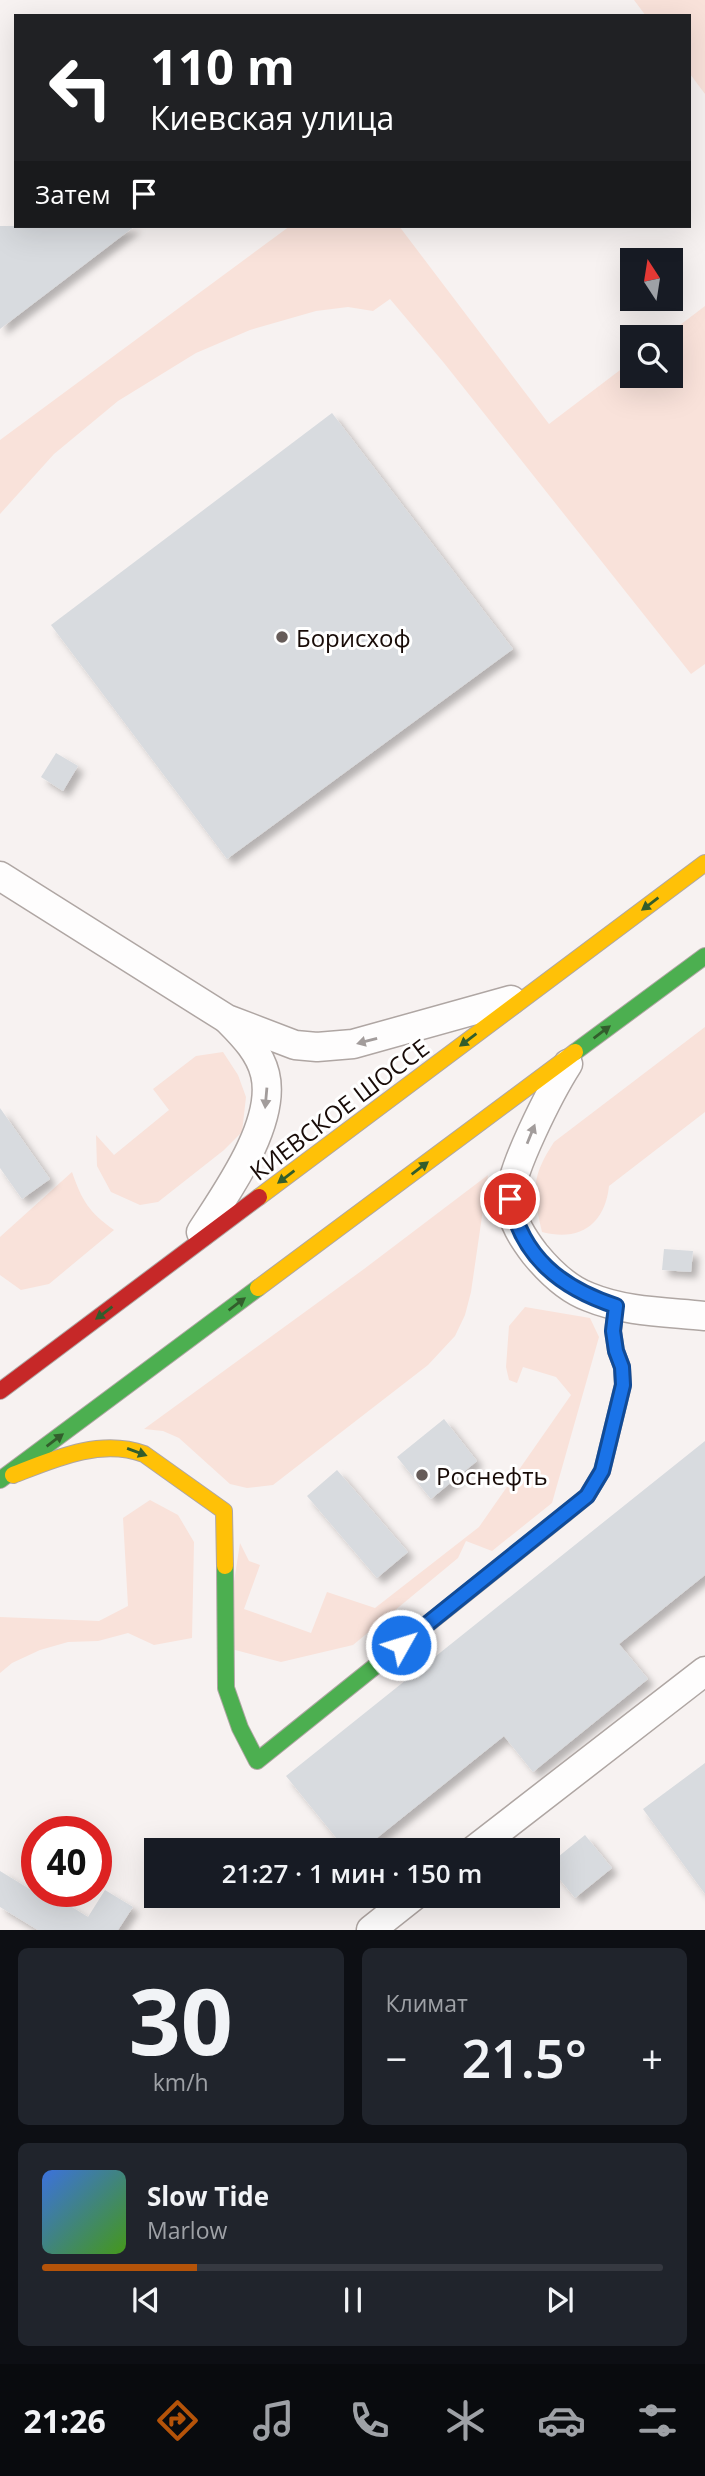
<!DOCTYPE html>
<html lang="ru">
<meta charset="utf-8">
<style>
body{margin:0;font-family:"Open Sans",sans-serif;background:#20242c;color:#f1f3f6;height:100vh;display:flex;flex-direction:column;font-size:26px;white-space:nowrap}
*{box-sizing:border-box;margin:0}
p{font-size:23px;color:#9ea1a6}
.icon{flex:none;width:38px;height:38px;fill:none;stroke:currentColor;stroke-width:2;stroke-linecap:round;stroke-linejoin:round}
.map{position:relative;height:1930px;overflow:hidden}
.sheet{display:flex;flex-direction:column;gap:18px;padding:18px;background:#0d0f14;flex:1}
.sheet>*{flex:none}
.hud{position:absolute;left:14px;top:14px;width:677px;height:214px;border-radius:0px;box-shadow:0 7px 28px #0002;background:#202124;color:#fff;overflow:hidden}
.needle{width:46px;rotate:348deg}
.buttons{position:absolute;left:620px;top:248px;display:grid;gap:14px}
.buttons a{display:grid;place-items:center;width:63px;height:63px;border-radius:0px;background:#171b24;box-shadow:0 7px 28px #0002;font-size:35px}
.speed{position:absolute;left:21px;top:1816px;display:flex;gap:14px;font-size:35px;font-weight:700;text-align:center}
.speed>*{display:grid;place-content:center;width:91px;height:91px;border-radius:50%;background:#171b24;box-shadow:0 7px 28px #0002;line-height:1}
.speed .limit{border:10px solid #d22;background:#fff;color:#111}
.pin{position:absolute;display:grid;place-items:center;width:60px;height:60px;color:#fff;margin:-30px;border:4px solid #fff;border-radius:50%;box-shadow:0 2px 7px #0007}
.me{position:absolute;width:77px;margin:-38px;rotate:51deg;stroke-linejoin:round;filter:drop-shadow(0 0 5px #0008)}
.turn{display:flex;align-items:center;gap:24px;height:147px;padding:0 21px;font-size:32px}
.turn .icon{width:91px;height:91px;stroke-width:2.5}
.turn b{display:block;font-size:49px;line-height:60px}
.then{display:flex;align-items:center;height:66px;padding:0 21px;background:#0003;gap:14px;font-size:26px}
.big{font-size:52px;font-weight:600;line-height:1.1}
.sheet .tile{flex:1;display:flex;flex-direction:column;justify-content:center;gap:10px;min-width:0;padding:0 24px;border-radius:10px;background:#20242c}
.sheet .dial{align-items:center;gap:0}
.dial b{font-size:91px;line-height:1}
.song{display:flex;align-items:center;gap:21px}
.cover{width:84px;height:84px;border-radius:10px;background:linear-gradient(135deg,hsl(220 70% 55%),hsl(100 70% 35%))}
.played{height:7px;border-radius:4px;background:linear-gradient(90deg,#b45309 25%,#363941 25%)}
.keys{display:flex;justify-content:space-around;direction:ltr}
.heat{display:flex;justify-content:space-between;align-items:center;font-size:38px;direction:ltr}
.sheet .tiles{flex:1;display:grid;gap:18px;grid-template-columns:1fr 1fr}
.tile:last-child{grid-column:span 2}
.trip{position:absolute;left:144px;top:1838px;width:416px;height:70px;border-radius:0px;background:#171b24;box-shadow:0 7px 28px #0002;font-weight:600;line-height:70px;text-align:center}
.tabs{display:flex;height:112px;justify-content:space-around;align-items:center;background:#090b0e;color:#9ea1a6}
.tabs .icon{width:49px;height:49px}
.tabs .selected{color:#b45309}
.tabs b{font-size:32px;color:#f1f3f6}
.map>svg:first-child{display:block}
.green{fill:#f9e2da}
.building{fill:#d8dbdf;filter:url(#shadow)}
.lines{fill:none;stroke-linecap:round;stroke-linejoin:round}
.street-casing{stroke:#afa6a3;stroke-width:31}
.fast-casing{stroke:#afa6a3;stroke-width:18}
.slow-casing{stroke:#afa6a3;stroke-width:18}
.jam-casing{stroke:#afa6a3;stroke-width:18}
.street{stroke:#fefdfd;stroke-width:28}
.fast{stroke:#4caf50;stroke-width:16}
.slow{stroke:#ffc107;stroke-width:16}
.jam{stroke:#c62828;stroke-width:16}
.oneway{fill:#325d2c}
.oneway2{fill:#a29c9b}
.route-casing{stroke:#114b97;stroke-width:18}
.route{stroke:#1a73e8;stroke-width:12}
.poi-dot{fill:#665c59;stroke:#fff;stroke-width:2.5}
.labels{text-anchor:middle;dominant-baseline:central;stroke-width:6;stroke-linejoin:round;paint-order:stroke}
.poi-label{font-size:24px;fill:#180b07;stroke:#fff;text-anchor:start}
.street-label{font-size:24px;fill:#180b07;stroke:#fff}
</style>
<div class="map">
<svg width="705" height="1930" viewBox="0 0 705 1930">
<defs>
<filter id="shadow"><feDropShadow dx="6" dy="6" stdDeviation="3.5" flood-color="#0004"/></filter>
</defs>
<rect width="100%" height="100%" fill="#f7f2f1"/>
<!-- green -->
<g class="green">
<path d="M634 0H705V94L690 74V16H646Z"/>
<path d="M290 226H399L549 424 632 361V376H670V338H663L705 306V664L691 674 444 363 390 299 373 311 348 307 316 311 250 330 196 353 118 401 54 454 0 514V440Z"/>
<path d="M705 1027V1112L609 1186C605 1224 580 1242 542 1232 533 1191 530 1179 554 1142Z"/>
<path d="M223 1052 238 1075 246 1097 242 1132 224 1150 158 1202 140 1205 111 1192 97 1166 96 1135 114 1155 169 1110 153 1089 196 1056Z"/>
<path d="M72 1172C82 1201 89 1212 114 1230L49 1284 21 1290 0 1275V1237Z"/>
<path d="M488 1175 471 1292 465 1315 455 1336 428 1365 273 1485 247 1488 230 1484 179 1438 163 1431 144 1429 364 1269Z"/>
<path d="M525 1307 590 1318 599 1337 552 1503 492 1551 466 1541 458 1558 353 1645 281 1662 224 1647 240 1543 249 1561 260 1565 244 1609 311 1633 327 1592 375 1608 479 1527 571 1395 556 1377 523 1367 517 1383 509 1380 506 1367 509 1326Z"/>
<path d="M150 1500 178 1515 194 1542 192 1638 154 1645 128 1633 98 1641 68 1642 40 1650 12 1663 0 1673V1617L99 1621 128 1606 123 1518Z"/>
</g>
<!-- building -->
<g class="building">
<path d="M0 226H135L0 329Z"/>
<path d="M332 413 513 649 227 859 51 625Z"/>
<path d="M56 753 78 766 63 791 41 777Z"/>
<path d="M0 1108 50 1179 22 1199 0 1168Z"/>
<path d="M664 1249 693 1251 691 1272 662 1270Z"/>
<path d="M444 1419 477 1461 431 1499 397 1457Z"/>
<path d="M705 1441V1575L619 1644 648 1679 533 1772 504 1736 362 1850H346L286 1776Z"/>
<path d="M337 1470 408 1552 377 1578 307 1496Z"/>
<path d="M705 1763V1894L643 1809Z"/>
<path d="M585 1835 612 1868 575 1898 548 1865Z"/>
<path d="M0 1871 59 1907 62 1901 88 1917 105 1890 133 1907 118 1930H38L0 1907Z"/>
</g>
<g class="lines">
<defs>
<g id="street">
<path d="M0 876 227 1019 295 1045 317 1047 353 1044 511 1000"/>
<path d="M568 1064C552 1089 508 1173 510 1201 512 1222 523 1238 535 1254 549 1271 567 1289 589 1297 625 1312 667 1312 705 1316"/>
<path d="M201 1232C226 1193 277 1123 265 1074 260 1053 244 1036 229 1021"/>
<path d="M474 1850 705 1671"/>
<path d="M371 1930 415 1895"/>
</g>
<g id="fast">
<path d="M575 1052 705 956"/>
<path d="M0 1480 258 1288"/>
<path d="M225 1566 226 1688 240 1728 257 1761 565 1514"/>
</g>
<g id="slow">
<path d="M259 1197 705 863"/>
<path d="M258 1288 575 1052"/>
<path d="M13 1475C54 1459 100 1438 144 1454L224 1511 225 1566"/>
</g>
<g id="jam">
<path d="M0 1391 259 1197"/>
<path d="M565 1514 587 1496 602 1471 623 1385 622 1367 616 1351 613 1331 616 1306"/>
</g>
</defs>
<!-- street casing -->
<use href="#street" class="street-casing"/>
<!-- fast casing -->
<use href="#fast" class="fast-casing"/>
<!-- slow casing -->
<use href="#slow" class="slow-casing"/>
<!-- jam casing -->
<use href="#jam" class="jam-casing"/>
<!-- street -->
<use href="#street" class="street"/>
<!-- fast -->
<use href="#fast" class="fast"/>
<!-- slow -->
<use href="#slow" class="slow"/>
<!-- jam -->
<use href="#jam" class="jam"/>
</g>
<!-- one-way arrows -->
<defs><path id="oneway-solid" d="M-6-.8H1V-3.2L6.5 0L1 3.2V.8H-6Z" transform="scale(1.75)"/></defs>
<g class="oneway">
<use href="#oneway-solid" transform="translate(650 904) rotate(143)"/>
<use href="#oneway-solid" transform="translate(602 1032) rotate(-37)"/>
<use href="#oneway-solid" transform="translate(468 1040) rotate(143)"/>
<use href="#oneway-solid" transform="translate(420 1168) rotate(-37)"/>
<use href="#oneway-solid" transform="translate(286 1177) rotate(143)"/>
<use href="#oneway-solid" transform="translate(237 1304) rotate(-37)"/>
<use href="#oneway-solid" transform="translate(104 1313) rotate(143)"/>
<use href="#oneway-solid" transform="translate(55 1440) rotate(-37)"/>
<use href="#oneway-solid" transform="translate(137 1452) rotate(20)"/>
</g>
<g class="oneway2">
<use href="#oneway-solid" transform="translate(367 1041) rotate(165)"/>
<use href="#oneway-solid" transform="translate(266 1098) rotate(95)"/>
<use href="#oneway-solid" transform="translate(531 1134) rotate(-68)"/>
</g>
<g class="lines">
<defs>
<path id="route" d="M401 1645 587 1496 602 1471 623 1385 622 1367 616 1351 613 1331 616 1306C561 1288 522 1257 510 1199"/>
</defs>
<!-- route casing -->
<use href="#route" class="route-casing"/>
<!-- route -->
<use href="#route" class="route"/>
</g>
<!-- markers -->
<g class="poi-dot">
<circle cx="282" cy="637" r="7"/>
<circle cx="422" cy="1475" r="7"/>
</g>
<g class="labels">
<!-- poi labels -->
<g class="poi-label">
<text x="296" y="637">Борисхоф</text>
<text x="436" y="1475">Роснефть</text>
</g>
<!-- street labels -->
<g class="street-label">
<text transform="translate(339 1109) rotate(-37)">КИЕВСКОЕ ШОССЕ</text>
</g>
</g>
</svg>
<div class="buttons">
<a><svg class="needle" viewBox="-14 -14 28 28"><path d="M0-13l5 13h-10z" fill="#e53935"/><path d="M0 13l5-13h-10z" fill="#9ea1a6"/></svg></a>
<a><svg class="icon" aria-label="search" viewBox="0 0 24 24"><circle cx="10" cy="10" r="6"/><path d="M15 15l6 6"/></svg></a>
</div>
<div class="speed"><div class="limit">40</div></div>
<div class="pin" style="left:510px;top:1199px;background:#d93025"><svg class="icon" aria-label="arrive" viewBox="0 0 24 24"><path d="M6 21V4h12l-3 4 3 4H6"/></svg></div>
<svg class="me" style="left:401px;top:1645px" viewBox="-20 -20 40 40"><circle r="17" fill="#1a73e8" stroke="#fff" stroke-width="3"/><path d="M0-11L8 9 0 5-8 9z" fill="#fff"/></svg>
<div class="trip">21:27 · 1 мин · 150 m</div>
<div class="hud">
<div class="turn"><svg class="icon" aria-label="left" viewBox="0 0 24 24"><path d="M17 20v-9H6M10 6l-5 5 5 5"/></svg><div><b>110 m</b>Киевская улица</div></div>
<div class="then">Затем<svg class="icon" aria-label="arrive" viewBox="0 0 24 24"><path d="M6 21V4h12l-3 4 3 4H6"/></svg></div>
</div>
</div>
<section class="sheet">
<div class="tiles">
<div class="tile dial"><b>30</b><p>km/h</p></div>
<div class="tile"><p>Климат</p>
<div class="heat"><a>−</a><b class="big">21.5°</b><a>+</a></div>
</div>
<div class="tile">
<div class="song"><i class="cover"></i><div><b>Slow Tide</b><p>Marlow</p></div></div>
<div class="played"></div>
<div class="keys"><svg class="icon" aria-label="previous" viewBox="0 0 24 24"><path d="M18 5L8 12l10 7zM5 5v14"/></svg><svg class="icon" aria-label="pause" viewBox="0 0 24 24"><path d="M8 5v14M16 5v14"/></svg><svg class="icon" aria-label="next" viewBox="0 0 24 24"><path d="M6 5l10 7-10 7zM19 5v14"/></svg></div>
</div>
</div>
</section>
<nav class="tabs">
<b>21:26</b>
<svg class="icon selected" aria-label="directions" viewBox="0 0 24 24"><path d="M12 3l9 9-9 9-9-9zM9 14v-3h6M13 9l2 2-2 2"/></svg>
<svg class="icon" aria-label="music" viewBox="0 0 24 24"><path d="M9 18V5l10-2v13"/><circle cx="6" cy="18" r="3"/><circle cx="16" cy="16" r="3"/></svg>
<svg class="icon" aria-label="phone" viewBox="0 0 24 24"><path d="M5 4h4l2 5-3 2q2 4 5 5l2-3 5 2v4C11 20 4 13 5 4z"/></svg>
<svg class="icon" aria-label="climate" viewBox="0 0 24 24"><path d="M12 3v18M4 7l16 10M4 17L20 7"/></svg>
<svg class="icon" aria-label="car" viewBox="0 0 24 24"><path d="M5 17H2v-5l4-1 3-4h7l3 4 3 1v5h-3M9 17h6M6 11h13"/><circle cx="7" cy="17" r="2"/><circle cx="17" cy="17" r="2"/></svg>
<svg class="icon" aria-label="filters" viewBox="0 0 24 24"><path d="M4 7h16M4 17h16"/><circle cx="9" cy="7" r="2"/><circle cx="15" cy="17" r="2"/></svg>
</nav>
